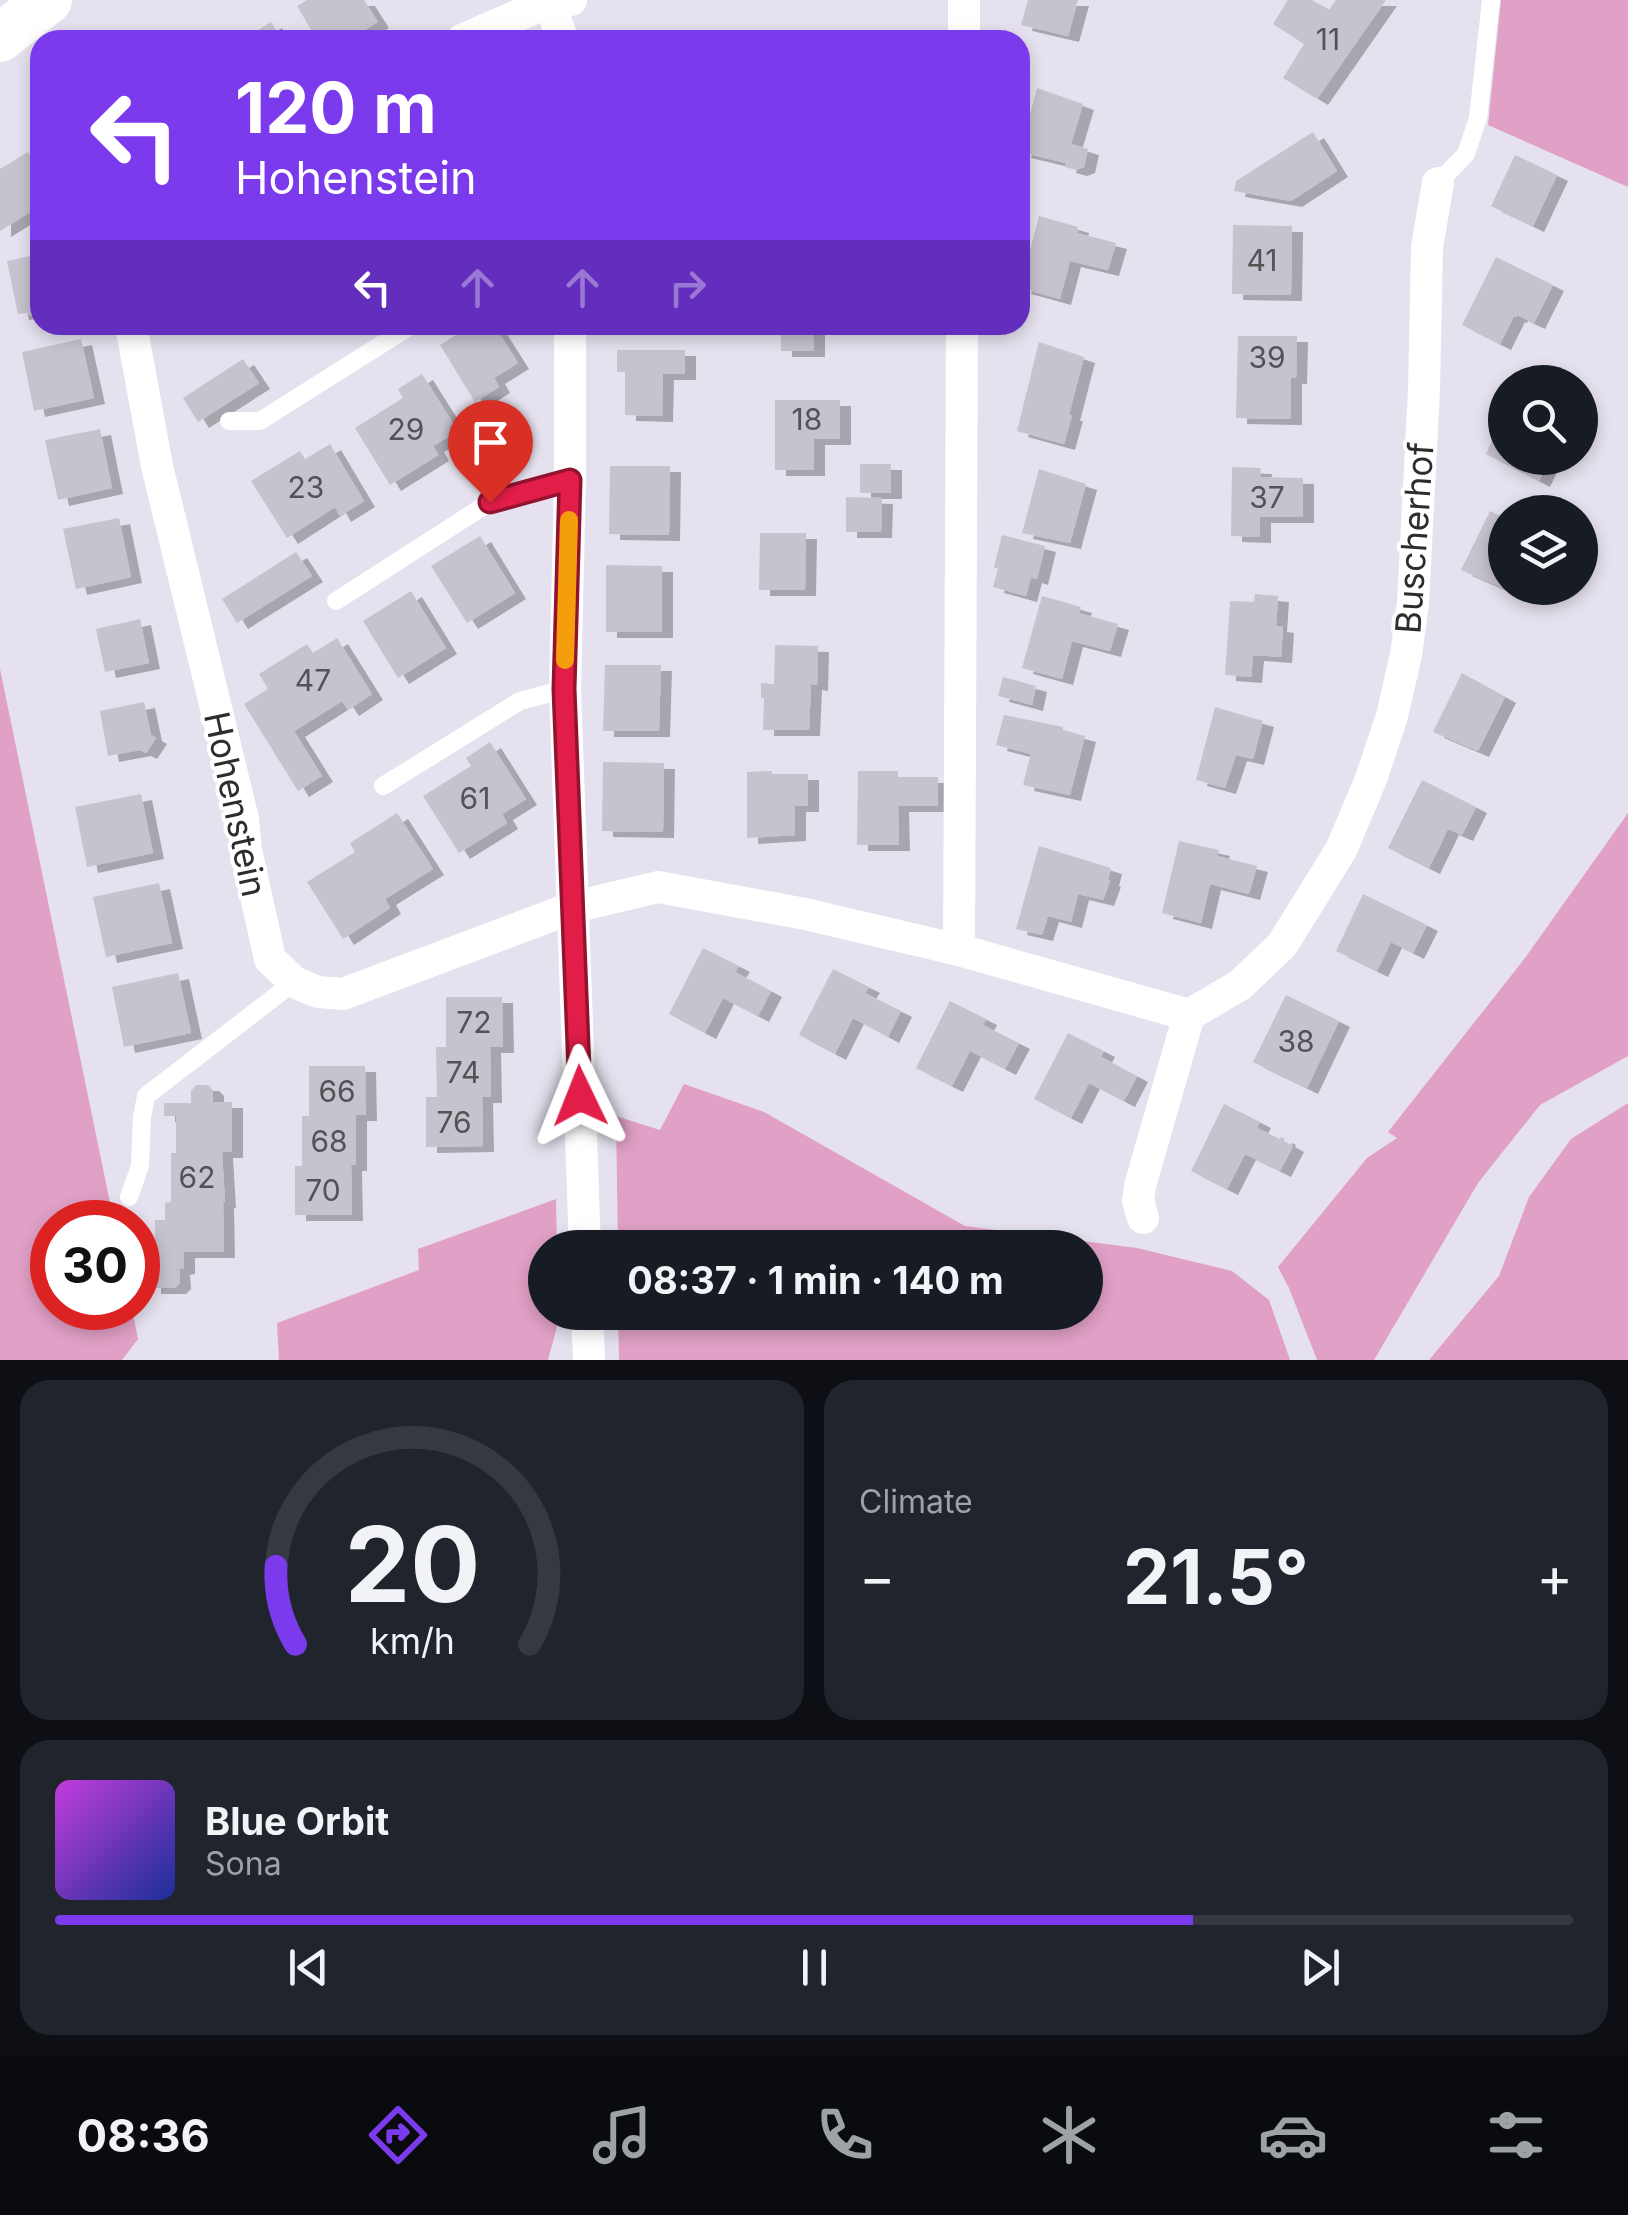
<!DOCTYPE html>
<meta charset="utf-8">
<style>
body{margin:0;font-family:Inter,sans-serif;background:#20242c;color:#f1f3f6;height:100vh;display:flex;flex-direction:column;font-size:38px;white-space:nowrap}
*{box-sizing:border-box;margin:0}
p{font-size:32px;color:#9ea1a6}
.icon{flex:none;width:55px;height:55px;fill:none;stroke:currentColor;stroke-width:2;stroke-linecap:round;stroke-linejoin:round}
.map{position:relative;height:1360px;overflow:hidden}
.side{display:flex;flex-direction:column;gap:20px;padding:20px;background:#0d0f14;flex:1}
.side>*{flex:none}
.guide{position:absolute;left:30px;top:30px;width:1000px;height:305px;border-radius:30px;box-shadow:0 5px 15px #0003;background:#7c3aed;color:#fff;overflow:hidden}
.fabs{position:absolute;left:1488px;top:365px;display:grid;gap:20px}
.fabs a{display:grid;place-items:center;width:110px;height:110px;border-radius:50%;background:#171b24;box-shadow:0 5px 15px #0003;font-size:50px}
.speed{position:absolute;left:30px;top:1200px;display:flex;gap:20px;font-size:50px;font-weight:700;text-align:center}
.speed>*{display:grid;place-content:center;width:130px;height:130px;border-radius:50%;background:#171b24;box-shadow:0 5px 15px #0003;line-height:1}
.speed .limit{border:15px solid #d22;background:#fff;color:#111}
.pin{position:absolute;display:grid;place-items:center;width:85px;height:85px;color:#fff;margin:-102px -42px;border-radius:50% 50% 50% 0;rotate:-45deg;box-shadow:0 0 10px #0007}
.pin .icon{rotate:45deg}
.me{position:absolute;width:110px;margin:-55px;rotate:358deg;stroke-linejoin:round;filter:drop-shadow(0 0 8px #0008)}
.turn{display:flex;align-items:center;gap:35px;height:210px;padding:0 40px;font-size:45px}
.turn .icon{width:130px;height:130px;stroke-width:2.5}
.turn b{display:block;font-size:70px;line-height:85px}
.lanes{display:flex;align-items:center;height:95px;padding:0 40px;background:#0003;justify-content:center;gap:50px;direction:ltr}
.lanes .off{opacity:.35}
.big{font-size:75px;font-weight:700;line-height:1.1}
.side .card{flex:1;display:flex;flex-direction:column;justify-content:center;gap:15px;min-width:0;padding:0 35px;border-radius:30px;background:#20242c}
.side .dial{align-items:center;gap:0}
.dial svg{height:260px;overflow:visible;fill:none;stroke:#363941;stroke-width:7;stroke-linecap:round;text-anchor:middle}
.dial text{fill:#f1f3f6;stroke:none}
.song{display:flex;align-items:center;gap:30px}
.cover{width:120px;height:120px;border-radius:15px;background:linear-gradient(135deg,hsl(290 70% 55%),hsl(230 70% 35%))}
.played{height:10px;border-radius:5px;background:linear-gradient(90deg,#7c3aed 75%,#363941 75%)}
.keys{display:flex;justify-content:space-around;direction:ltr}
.heat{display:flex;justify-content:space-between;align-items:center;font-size:55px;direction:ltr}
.side .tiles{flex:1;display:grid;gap:20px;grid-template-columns:1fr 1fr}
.card:last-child{grid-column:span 2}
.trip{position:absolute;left:528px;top:1230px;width:575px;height:100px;border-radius:50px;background:#171b24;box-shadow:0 5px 15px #0003;font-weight:700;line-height:100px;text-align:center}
.menu{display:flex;height:160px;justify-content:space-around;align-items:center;background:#090b0e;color:#9ea1a6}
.menu .icon{width:70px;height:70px}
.menu .active{color:#7c3aed}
.menu b{font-size:45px;color:#f1f3f6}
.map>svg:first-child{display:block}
.green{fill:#e1a0c6}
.building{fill:#c6c2ce;filter:url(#shadow)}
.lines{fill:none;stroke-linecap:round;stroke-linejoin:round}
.service{stroke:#fff;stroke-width:18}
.minor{stroke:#fff;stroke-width:32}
.secondary{stroke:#fff;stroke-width:48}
.route-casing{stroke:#92132f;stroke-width:25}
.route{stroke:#e11d48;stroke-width:18}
.slow{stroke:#f59e0b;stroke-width:18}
.labels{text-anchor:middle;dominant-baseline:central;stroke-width:8;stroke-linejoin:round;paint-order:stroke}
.number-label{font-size:30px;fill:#535255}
.street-label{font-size:35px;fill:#2d2d2d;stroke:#fff}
</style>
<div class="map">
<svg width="1628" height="1360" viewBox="0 0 1628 1360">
<defs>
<filter id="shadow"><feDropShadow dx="11" dy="6" stdDeviation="0" flood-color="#0004"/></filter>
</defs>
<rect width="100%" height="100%" fill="#e5e1ee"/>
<!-- green -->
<g class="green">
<path d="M1501 0H1628V187L1488 125Z"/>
<path d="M0 669 114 1222H52V1308H132L138 1339 122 1360H0Z"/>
<path d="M1628 813V1056L1540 1105 1478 1183 1374 1360H1317L1289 1288 1278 1267 1367 1158 1397 1138 1388 1132 1525 958Z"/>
<path d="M684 1084 764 1112 965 1226 1137 1248 1232 1271 1269 1300 1290 1360H619L618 1313 1085 1312V1248L618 1247 616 1116 660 1130Z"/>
<path d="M1628 1103V1360H1429L1499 1276 1529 1197 1571 1139Z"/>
<path d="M556 1199 557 1247 545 1248V1312L558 1313V1323L548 1360H279L277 1323 419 1270 418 1249Z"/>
</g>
<!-- building -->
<g class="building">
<path d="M307 0H364L378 22 348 40H317L297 6Z"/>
<path d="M1028 0H1078L1068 36 1021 25Z"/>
<path d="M1288 0H1312L1329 10 1336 0H1386L1317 99 1283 78 1304 44 1273 24Z"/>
<path d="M271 22 282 40H242Z"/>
<path d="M790 32 839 33V40H790Z"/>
<path d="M1037 88 1083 104 1071 144 1088 149 1084 167 1076 170 1065 167 1066 163 1020 152Z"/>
<path d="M1313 132 1337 171 1291 201 1234 191 1236 181Z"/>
<path d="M28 152 40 172V206L0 231V169Z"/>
<path d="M1515 155 1557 175 1533 226 1491 206Z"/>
<path d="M1039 216 1078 227 1077 233 1116 243 1108 270 1070 261 1060 299 1020 288Z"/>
<path d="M1233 225 1292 226 1291 295 1232 294Z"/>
<path d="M40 254V316L34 317 26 313 18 314 7 261Z"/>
<path d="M1496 257 1553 285 1534 323 1517 315 1516 317 1514 316 1500 344 1462 325Z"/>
<path d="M461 325H494L518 363 494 378 499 387 475 402 440 345 464 330Z"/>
<rect x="781" y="325" width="33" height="26"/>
<path d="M1238 336H1297L1296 378H1291V419L1236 418Z"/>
<path d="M81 339 94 398 34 411 22 352Z"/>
<path d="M1039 342 1084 357 1069 415H1072L1064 444 1017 431Z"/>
<path d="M617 350H685V374H663L662 416 625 415V372H617Z"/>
<path d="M243 359 259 383 198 422 183 398Z"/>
<path d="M422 374 458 431 433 446 438 455 390 485 355 428 403 398 398 389Z"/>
<path d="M775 400H840V439H814V470H775Z"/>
<path d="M1505 411V458H1550L1539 481 1486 454Z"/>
<path d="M100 429 112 488 58 500 45 440Z"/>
<path d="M330 444 364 501 340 516 335 507 287 538 251 481 300 451 305 459Z"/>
<rect x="860" y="464" width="31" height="29"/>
<path d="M610 466H670L669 535 609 534Z"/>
<path d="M1232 467 1261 468 1260 477 1303 478V517H1260V537L1231 536Z"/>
<path d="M1039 469 1086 484 1070 543 1022 533Z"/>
<path d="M846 497 882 498 881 532H846Z"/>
<path d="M1490 511 1505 518V589L1461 570Z"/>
<path d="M119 518 131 577 76 589 63 529Z"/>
<path d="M760 533H806L805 590H759Z"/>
<path d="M1002 535 1045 546 1037 579 1031 577 1026 596 993 587 998 569 994 567Z"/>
<path d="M480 536 515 593 467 623 431 566Z"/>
<path d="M296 552 312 576 237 623 222 599Z"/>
<path d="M606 565 662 566V632H606Z"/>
<path d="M411 591 446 648 398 678 363 621Z"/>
<path d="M1255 594 1278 596 1276 626 1283 627 1281 657 1253 655 1251 677 1225 675 1230 601 1254 602Z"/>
<path d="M1042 596 1081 607 1079 613 1118 624 1110 651 1072 641 1062 679 1022 668Z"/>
<path d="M140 619 149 663 105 672 96 629Z"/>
<path d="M337 638 372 694 348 710 342 701 294 731 322 776 298 791 244 704 268 689 259 674 307 644 313 653Z"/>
<path d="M775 645 818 646 817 685 811 684 809 730H763L764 698H761V683L774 684Z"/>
<path d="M605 665H661L659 731H603Z"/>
<path d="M1462 673 1505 697 1478 751 1433 732Z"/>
<path d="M1003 677 1036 686 1032 705 998 696Z"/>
<path d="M144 702 151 735 156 738 146 753 140 750 108 756 100 711Z"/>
<path d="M1215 707 1263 721 1253 759 1236 755 1225 788 1196 780Z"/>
<path d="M1004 715 1063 727V730L1085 736 1070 795 1023 785 1031 754 996 745Z"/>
<path d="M490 742 526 799 502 814 507 823 459 853 423 796 471 766 466 758Z"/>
<path d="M603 762 664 763 663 832 602 831Z"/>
<path d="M772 771V774H808V806H795V835L747 838V772Z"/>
<path d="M858 771H898V777H938V806H898L899 845H857Z"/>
<path d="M1422 780 1476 807 1462 835 1448 829 1429 868 1388 848Z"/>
<path d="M141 794 153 853 87 867 75 807Z"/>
<path d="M397 813 433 869 385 899 390 908 343 939 307 882 355 852 350 843Z"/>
<path d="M1179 841 1219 850 1217 856 1257 866 1249 894 1210 884 1201 923 1162 913Z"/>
<path d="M1039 846 1111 868 1108 880 1110 881 1103 900 1078 894 1071 922 1048 916 1042 935 1016 929Z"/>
<path d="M159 883 172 943 106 957 93 897Z"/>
<path d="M1363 894 1427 925 1413 953 1391 942 1377 971 1336 951Z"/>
<path d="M703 948 739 966 735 972 771 991 758 1016 723 998 705 1033 669 1014Z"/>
<path d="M833 969 869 987 865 993 901 1011 888 1037 853 1018 835 1054 799 1035Z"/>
<path d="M178 973 191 1033 124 1047 112 987Z"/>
<path d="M1286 995 1339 1021 1307 1088 1253 1062Z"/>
<path d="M446 997H502L503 1047H490L491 1097H482L483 1146 426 1147V1097H437L436 1047H446Z"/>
<path d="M950 1001 986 1019 983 1025 1019 1043 1005 1069 970 1051 952 1086 916 1068Z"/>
<path d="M1068 1033 1104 1051 1101 1057 1137 1076 1124 1101 1089 1083 1071 1118 1034 1099Z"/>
<path d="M309 1066H365L366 1115H356V1165H351L352 1215H295V1166H302V1116H309Z"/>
<path d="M196 1085H208L213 1090V1102H232V1152H222L225 1202H223L224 1252H184V1268L179 1269 180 1283 175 1288H150V1258H155V1220H165V1203L171 1202V1153H176V1116H164V1103H191V1091Z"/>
<path d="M1224 1104 1260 1122 1257 1128 1280 1139 1281 1137 1285 1139 1284 1141 1293 1146 1280 1171 1245 1154 1227 1189 1191 1171Z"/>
</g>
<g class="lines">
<!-- service -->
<g class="service">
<path d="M1438 183 1466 154 1478 118 1491 0"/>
<path d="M229 421H260L412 325"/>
<path d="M336 601 490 502 570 480"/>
<path d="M383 786 520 701 565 689"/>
<path d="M129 1197 140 1166 142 1117 146 1096 294 982"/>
</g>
<!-- minor -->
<g class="minor">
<path d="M548 0 563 40"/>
<path d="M462 40 549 2 571 0"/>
<path d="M964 40V0"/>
<path d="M131 325 157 466 243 819 246 850 270 959 294 982 318 992 343 994 574 907 658 887 805 914 959 950 962 325"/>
<path d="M570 325V480L565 689 585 1248"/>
<path d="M959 950 1189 1015"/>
<path d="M1143 1218 1138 1201 1140 1186 1189 1015 1240 985 1282 945 1341 850 1371 779 1392 716 1406 655 1413 603 1424 390 1427 247 1438 183"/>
<path d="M587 1312 589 1360"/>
</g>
<!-- secondary -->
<path class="secondary" d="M0 38 48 0"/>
</g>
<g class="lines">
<defs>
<path id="route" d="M490 502 570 480 564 689 580 1096"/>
</defs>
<!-- route casing -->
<use href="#route" class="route-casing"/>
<!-- route -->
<use href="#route" class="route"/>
<!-- slow -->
<path class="slow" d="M565 660 569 520"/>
</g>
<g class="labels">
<!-- number labels -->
<g class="number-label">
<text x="1328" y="39">11</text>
<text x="1262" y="260">41</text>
<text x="1267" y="357">39</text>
<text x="807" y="419">18</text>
<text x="406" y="429">29</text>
<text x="306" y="487">23</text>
<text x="1267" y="497">37</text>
<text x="313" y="680">47</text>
<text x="475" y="798">61</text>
<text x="474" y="1022">72</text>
<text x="1296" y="1041">38</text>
<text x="463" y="1072">74</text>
<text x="337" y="1091">66</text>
<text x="454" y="1122">76</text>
<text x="329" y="1141">68</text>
<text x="197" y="1177">62</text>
<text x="323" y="1190">70</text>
</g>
<!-- street labels -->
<g class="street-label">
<text transform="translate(1414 538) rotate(-86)">Buscherhof</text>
<text transform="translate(236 804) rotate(78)">Hohenstein</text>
</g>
</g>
</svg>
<div class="fabs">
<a><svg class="icon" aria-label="search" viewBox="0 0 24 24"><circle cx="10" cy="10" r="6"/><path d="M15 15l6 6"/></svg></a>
<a><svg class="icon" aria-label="layers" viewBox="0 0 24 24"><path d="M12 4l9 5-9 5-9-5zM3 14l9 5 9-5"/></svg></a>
</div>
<div class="speed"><div class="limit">30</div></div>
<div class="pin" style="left:490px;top:502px;background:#d93025"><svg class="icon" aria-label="arrive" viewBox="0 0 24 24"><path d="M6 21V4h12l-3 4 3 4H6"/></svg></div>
<svg class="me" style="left:580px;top:1096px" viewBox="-20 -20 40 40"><path d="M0-17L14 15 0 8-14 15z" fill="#e11d48" stroke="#fff" stroke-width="4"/></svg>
<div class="trip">08:37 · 1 min · 140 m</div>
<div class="guide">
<div class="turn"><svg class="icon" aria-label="left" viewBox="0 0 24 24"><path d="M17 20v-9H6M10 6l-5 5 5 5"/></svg><div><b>120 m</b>Hohenstein</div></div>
<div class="lanes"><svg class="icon" aria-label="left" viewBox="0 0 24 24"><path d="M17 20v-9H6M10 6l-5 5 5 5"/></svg><svg class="icon off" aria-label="ahead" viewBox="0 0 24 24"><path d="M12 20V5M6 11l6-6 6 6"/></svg><svg class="icon off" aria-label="ahead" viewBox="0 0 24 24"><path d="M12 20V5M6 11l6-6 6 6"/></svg><svg class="icon off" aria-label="right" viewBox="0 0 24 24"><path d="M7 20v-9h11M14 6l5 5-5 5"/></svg></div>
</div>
</div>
<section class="side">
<div class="tiles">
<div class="card dial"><svg viewBox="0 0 100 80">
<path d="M14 69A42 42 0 1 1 86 69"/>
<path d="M14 69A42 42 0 0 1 8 45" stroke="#7c3aed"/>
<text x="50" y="56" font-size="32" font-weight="700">20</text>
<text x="50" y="72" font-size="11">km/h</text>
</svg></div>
<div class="card"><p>Climate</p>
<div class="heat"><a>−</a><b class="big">21.5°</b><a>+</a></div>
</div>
<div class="card">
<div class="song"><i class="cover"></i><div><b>Blue Orbit</b><p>Sona</p></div></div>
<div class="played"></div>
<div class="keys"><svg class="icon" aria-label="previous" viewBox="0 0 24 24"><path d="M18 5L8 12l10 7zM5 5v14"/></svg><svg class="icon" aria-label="pause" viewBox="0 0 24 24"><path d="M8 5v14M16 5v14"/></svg><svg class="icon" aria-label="next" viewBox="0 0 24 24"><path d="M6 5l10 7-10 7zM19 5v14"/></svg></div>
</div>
</div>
</section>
<nav class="menu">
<b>08:36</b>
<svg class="icon active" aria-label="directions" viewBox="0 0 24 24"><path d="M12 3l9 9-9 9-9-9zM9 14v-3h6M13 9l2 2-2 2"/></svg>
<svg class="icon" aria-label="music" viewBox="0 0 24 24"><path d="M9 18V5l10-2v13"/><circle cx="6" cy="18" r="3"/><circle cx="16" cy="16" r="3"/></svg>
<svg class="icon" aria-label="phone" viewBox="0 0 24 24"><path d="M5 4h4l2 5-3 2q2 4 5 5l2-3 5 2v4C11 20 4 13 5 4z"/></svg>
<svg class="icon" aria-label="climate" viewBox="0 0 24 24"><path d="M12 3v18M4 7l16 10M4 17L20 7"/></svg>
<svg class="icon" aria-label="car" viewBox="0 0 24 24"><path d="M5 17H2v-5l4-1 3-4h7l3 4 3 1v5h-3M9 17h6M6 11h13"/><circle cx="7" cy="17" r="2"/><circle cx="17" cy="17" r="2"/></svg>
<svg class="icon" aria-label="filters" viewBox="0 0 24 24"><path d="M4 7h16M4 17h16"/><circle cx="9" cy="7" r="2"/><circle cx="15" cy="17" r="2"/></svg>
</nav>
